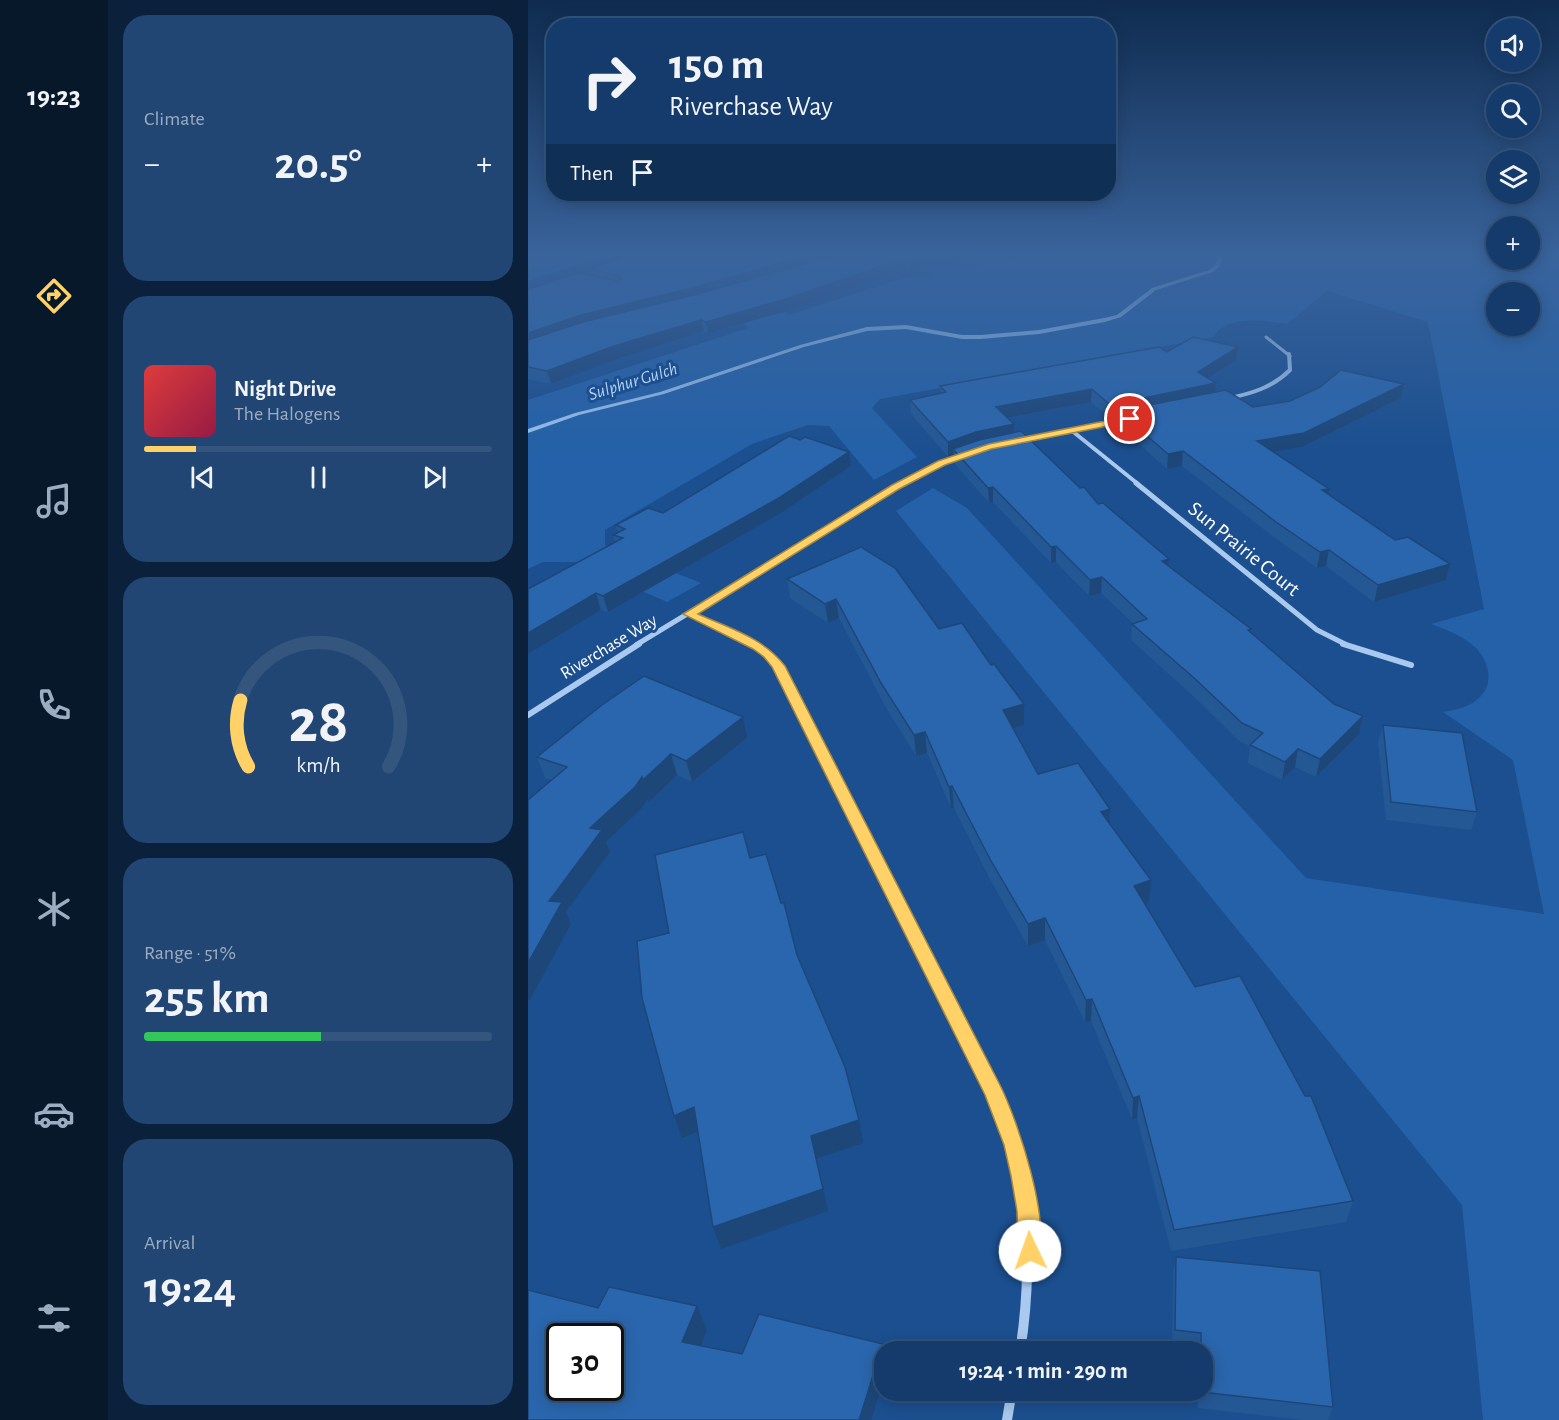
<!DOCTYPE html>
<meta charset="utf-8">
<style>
body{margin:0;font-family:"Alegreya Sans",sans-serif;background:#214673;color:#f1f3f6;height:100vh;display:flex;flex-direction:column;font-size:22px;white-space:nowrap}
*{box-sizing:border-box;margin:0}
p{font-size:20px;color:#9dadc1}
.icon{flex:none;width:33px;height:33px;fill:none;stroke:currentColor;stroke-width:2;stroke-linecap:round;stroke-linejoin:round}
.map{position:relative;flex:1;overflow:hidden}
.panel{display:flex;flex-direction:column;gap:15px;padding:15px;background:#0b203b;width:420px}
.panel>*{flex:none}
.top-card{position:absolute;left:18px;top:18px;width:570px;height:183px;border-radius:24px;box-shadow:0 3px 15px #0003,0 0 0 2px #33557e;background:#143b6b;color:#f1f3f6;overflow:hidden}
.controls{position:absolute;left:958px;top:18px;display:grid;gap:12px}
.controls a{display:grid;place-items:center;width:54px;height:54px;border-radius:50%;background:#143b6b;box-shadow:0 3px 15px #0003,0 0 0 2px #33557e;font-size:30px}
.speed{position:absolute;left:18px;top:1323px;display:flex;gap:12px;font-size:30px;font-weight:700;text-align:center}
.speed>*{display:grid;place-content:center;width:78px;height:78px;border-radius:50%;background:#143b6b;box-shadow:0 3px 15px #0003,0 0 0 2px #33557e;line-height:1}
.speed .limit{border:3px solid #111;border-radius:9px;background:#fff;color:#111}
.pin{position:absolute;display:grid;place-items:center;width:51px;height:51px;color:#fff;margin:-26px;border:3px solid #fff;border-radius:50%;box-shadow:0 2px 6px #0007}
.me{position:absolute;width:66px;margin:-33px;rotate:357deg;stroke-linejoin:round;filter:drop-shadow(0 0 4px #0008)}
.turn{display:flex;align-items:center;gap:21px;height:126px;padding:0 24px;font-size:27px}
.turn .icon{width:78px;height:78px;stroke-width:2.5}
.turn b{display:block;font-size:42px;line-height:51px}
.then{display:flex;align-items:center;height:57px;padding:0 24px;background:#0003;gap:12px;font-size:22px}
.big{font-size:45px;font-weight:600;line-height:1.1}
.panel .card{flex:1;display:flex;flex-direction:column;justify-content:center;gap:9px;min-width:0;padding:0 21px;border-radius:24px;background:#214673}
.panel .dial{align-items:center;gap:0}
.dial svg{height:156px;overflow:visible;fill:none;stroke:#33557e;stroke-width:7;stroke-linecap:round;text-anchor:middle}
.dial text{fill:#f1f3f6;stroke:none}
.song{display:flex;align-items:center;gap:18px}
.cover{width:72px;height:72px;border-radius:9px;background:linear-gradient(135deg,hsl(0 70% 55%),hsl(340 70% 35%))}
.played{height:6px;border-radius:3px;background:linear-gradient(90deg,#ffd166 15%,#33557e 15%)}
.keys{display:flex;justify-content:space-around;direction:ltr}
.heat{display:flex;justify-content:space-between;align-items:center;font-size:33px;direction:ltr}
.charge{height:9px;border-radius:4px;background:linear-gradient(90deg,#34c759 51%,#33557e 0)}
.trip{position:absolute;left:346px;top:1341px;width:339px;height:60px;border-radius:24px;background:#143b6b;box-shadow:0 3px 15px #0003,0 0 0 2px #33557e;font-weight:600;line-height:60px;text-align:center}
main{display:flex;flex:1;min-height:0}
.tabs{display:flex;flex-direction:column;width:108px;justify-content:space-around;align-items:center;background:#08182b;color:#9dadc1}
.tabs .icon{width:42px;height:42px}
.tabs .selected{color:#ffd166}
.tabs b{font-size:27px;color:#f1f3f6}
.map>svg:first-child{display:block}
.green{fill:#2461a8;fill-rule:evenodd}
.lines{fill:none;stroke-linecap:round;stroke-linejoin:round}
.stream{fill:#9cc4f0;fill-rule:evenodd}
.street-far5{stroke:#a9c9ee;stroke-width:3}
.street-far4{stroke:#a9c9ee;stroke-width:4}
.street-far3{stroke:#a9c9ee;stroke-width:5}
.street-far2{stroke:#a9c9ee;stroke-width:6}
.street-far1{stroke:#a9c9ee;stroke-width:8}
.street{stroke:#a9c9ee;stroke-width:10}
.wall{fill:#245895}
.shaded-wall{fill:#1d4779}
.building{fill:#2a66ad;stroke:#1d4779;stroke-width:1.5;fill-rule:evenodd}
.route{fill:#ffd166;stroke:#a68842;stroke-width:1.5}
.labels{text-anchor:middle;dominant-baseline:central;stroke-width:6;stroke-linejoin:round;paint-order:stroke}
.far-water-label{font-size:18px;font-style:italic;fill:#b5d3f5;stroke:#1b4f8f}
.far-street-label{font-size:18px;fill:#fff;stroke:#1b4f8f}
.street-label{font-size:21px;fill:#fff;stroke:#1b4f8f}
</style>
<main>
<nav class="tabs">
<b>19:23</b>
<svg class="icon selected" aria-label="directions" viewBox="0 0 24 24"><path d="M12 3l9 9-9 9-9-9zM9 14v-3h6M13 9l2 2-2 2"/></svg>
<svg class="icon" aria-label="music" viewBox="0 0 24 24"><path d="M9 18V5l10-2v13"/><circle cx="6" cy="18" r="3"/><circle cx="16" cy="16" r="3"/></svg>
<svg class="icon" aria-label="phone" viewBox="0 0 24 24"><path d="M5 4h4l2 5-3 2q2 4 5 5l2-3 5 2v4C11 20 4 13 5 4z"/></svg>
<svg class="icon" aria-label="climate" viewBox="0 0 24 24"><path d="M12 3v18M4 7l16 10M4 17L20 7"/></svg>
<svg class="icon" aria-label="car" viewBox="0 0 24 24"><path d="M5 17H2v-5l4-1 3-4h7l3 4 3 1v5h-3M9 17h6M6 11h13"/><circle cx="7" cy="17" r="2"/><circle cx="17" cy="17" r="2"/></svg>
<svg class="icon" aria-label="filters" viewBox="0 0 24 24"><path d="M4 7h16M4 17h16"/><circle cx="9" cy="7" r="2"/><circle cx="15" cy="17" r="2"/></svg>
</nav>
<section class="panel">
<div class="card"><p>Climate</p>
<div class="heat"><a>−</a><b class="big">20.5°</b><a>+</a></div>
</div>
<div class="card">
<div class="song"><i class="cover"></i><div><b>Night Drive</b><p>The Halogens</p></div></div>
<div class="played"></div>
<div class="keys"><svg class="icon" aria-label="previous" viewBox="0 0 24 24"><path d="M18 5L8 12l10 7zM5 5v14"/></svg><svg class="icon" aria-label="pause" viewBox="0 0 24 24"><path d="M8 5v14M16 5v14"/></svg><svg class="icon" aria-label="next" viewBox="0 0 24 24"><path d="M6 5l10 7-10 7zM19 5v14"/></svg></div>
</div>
<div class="card dial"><svg viewBox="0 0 100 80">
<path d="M14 69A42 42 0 1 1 86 69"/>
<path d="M14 69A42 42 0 0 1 10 35" stroke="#ffd166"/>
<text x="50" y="56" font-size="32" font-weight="700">28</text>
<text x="50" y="72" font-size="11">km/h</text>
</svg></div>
<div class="card"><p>Range · 51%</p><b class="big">255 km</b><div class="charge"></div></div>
<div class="card"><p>Arrival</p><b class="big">19:24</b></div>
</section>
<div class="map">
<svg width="1031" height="1420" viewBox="0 0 1031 1420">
<rect width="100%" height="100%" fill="#1b4f8f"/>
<!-- green -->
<path class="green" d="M525 253H969V260H1002V253H1031V1420H955L934 1205 368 511 405 488 439 508 778 878 1016 914 985 760 915 712C926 710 937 708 946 702 970 686 961 657 942 643 930 634 916 629 903 624L956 609 900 322 799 291 759 324C738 320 697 315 686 337L352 399 344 408 389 457 346 480 301 426 280 425 224 444 77 530V545L173 583 139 602 46 562H15L0 569V400L220 328 195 299 234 288 261 315 375 278ZM969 292H1002V326H969Z"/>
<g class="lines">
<!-- stream -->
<path class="stream" d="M692 253H696L692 266 685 272 628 290 593 317 577 322 511 334 453 339H434L378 329 339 331 276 347 136 394 51 415 0 433V429L47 413 132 392 272 345 339 327 378 325 434 335H453L511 330 576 318 589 315 624 288 681 270 687 265Z"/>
<!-- street-far5 -->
<path class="street-far5" d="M738 337 762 356"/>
<!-- street-far4 -->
<g class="street-far4">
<path d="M702 398C725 393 745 387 762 370L761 354"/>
<path d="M543 430 610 484"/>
<path d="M493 440 598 419"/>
<path d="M372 484 431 456"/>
</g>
<!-- street-far3 -->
<g class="street-far3">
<path d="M608 483 789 630 819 645"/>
<path d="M161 614 198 629 227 645"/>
<path d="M108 645 375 483"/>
</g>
<!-- street-far2 -->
<g class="street-far2">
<path d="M225 644 250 666 342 848"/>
<path d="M815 644 883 665"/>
<path d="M0 715 111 644"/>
</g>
<!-- street-far1 -->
<path class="street-far1" d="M341 846 469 1102"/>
<!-- street -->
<g class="street">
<path d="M469 1100C500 1186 506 1262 492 1352"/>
<path d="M479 1420 484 1390"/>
</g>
</g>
<!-- wall -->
<g class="wall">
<path d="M0 253H458L382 271 377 269 263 310 180 333 176 331 89 359 23 384 0 379Z"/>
<path d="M639 352 708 360 680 378 688 383 687 392 725 407 876 384 873 398 774 447 746 452 800 495 867 540 922 564 918 580 846 602 798 566 789 568 746 537 654 466 639 469 590 425V417L582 418 563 402 480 418 486 432 641 565 806 704 835 716 831 734 788 777 767 767 754 780 720 763 722 746 711 741 663 694 603 640 604 624 605 623 573 593 561 596 528 562 523 563 465 502 461 503 426 463V455L420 457 383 414 382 400 412 393V386Z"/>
<path d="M323 466 253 513 80 612 73 610 0 654 87 542 85 535 90 532 88 525Z"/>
<path d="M259 579 411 629 496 725 485 728 510 774 581 823 621 902 616 904 667 987 825 1201 818 1222 643 1251 609 1118 604 1119 563 1021 557 1022 517 940 500 946 464 883 426 808H423L399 753 388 756 356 704 311 618 300 623 262 598Z"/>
<path d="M855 725 949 812 943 830 858 820 850 742Z"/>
<path d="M219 738 164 782 149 775 121 802 120 799 113 809 78 842 82 852 38 912 43 924 1 1002H0V800L24 780 17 778 9 757Z"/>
<path d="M648 1257 805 1407 800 1420H776L670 1408 669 1390H675V1352H669V1349L644 1347 645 1274Z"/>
</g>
<!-- shaded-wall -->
<g class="shaded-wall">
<path d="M86 253H115L64 269 65 272 0 293V281Z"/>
<path d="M289 253H326L0 346V333L53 315Z"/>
<path d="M414 253H458L382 271V260Z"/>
<path d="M376 258 377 269 263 310 180 333 178 322Z"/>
<path d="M173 320 176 331 89 359 23 384 19 371 86 346Z"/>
<path d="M710 347 708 360 669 385 670 372Z"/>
<path d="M688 383 687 397 590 411V417L582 418V405Z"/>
<path d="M876 384 873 398 774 447 727 455 729 441Z"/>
<path d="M564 389 563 402 468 420V407Z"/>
<path d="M486 424V438L425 449 426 455 420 457V442L448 432Z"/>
<path d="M655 451 654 466 639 469 640 454Z"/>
<path d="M321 452 323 466 253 513 80 612 75 596Z"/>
<path d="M465 487V502L461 503 460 488Z"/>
<path d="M801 489 799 504 794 490Z"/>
<path d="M528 546V562L523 563V547Z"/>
<path d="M801 550 798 566 789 568 792 552Z"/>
<path d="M641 559 640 575 634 561Z"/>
<path d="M922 564 918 580 846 602 850 585Z"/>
<path d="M574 577 573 593 561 596 562 580Z"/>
<path d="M68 593 73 610 0 654V633Z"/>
<path d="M308 599 311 618 300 623 297 604Z"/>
<path d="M496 704V725L476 731 475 710Z"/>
<path d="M835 716 831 734 788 777 792 759Z"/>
<path d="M215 717 219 738 164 782 158 761Z"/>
<path d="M397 732 399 753 388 756 386 735Z"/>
<path d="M770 749 767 767 754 780 757 762Z"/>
<path d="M143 754 149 775 121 802 120 799 113 809 78 842 82 852 38 912 43 924 1 1002 0 999V963L21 901 62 828 114 777Z"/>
<path d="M424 786 426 808H423L421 787Z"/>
<path d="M582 809 581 831 573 812Z"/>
<path d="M623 880 621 902 604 908 606 886Z"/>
<path d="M517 918V940L500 946V924Z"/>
<path d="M564 999 563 1021 557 1022 558 1000Z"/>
<path d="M611 1096 609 1118 604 1119 605 1098Z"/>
<path d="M166 1107 174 1130 154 1138 146 1116Z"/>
<path d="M331 1120 335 1143 288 1159 300 1211 193 1249 185 1227 283 1136Z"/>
<path d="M169 1306 179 1330 165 1366 154 1342Z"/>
<path d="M355 1344 357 1355V1376L343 1420H331Z"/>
</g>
<!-- building -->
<g class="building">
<path d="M0 253H86L65 261 0 281Z"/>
<path d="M106 253H289L164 288 53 315 0 333V289L52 273 91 282 93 279 91 276 64 269Z"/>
<path d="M316 253H414L382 260 376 258 261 298 178 322 173 320 86 346 19 371 0 367V340L55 322 166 295Z"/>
<path d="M665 337 710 347 670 372 688 383 582 405 564 389 468 407 486 424 448 432 420 442 382 400 418 392 412 386 631 347 639 352Z"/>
<path d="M813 370 876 384 776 433 729 441 801 489 794 490 867 540 880 537 922 564 850 585 801 550 792 552 748 522 655 451 640 454 590 411 698 390 725 407 762 401 792 387Z"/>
<path d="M493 431 552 488 556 487 570 504 575 503 641 559 634 561 723 629 720 630 806 704 835 716 792 759 770 749 757 762 722 745 735 733 714 723 665 677 604 624 619 619 574 577 562 580 528 546 523 547 465 487 460 488 425 449 451 440Z"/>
<path d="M261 436 272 440 277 437 321 452 251 498 75 596 68 593 0 633V589L95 538 85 535 97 529 88 525 120 508 135 513Z"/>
<path d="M333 547 367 568 411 629 434 623 463 665 466 664 496 704 475 710 510 774 550 763 582 809 573 812 623 880 606 886 667 987 712 976 777 1096H783L825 1201 646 1230 611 1096 605 1098 564 999 558 1000 517 918 500 924 463 861 424 786 421 787 397 732 386 735 353 683 308 599 297 604 259 579Z"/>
<path d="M116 676 215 717 158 761 143 754 115 780 114 777 107 787 62 828 74 830 21 901 34 902 0 963V800L39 767 9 757 74 705Z"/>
<path d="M855 725 934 733 949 812 863 802Z"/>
<path d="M215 832 222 858 238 854 253 903H256L269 955 317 1067 331 1120 283 1136 295 1189 185 1227 166 1107 146 1116 114 998 109 941 141 933 127 855Z"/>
<path d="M648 1257 792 1271 805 1407 673 1392V1390H675V1352H673V1333L647 1330Z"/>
<path d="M81 1287 169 1306 154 1342 214 1354 231 1314 355 1344 331 1420H0V1290L70 1308ZM32 1336H82V1388H32Z"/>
</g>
<!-- sky -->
<linearGradient id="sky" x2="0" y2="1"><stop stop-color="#0f2b4f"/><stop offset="0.56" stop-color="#39639b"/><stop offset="1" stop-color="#39639b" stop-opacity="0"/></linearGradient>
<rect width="1031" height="452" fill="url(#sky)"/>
<!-- route -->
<path class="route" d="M602 416 606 419 605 421 463 449 417 465 371 489 170 614C201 628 236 638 257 666L473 1087C490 1122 524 1223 509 1259L502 1262 494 1259 490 1251 489 1211 483 1176 476 1145 457 1095 244 667 236 657 225 649 155 614 364 485 410 461 461 444Z"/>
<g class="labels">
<!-- far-water labels -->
<g class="far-water-label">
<text transform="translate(105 382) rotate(-17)">Sulphur Gulch</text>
</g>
<!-- far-street labels -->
<g class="far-street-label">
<text transform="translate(81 647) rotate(-31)">Riverchase Way</text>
</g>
<!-- street labels -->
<g class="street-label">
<text transform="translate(716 549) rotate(39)">Sun Prairie Court</text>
</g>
</g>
</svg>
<div class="controls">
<a><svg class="icon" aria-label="sound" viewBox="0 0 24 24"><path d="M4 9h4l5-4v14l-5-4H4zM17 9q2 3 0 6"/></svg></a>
<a><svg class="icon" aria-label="search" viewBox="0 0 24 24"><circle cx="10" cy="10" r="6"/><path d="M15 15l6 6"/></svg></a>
<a><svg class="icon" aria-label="layers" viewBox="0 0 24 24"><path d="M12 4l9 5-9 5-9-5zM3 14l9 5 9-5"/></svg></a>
<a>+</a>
<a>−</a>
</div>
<div class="speed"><div class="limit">30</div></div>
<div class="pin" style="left:602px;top:419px;background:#d93025"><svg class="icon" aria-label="arrive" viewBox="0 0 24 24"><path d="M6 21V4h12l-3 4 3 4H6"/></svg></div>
<svg class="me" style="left:502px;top:1251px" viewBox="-20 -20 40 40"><circle r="19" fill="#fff"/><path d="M0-13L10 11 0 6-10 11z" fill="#ffd166"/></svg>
<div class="trip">19:24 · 1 min · 290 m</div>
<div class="top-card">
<div class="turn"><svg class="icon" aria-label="right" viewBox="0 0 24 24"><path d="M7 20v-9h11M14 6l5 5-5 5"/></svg><div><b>150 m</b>Riverchase Way</div></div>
<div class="then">Then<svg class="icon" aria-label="arrive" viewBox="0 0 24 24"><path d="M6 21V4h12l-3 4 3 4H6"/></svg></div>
</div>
</div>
</main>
